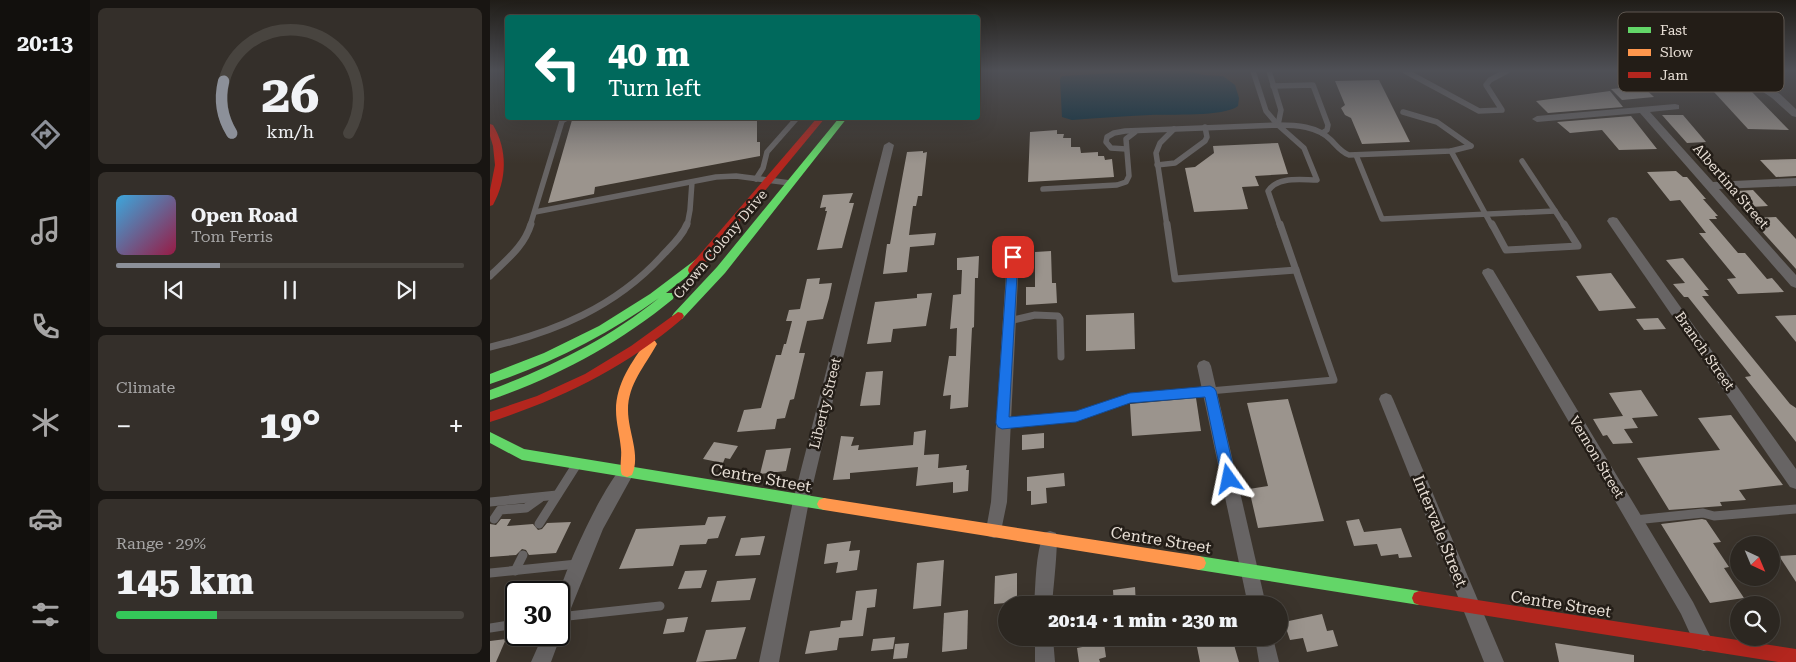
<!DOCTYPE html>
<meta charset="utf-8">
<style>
body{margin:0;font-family:"Roboto Serif",serif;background:#342f2a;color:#f1f3f6;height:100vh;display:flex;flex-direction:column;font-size:19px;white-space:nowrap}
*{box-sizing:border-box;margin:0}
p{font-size:16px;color:#a6a5a5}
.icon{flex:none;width:28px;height:28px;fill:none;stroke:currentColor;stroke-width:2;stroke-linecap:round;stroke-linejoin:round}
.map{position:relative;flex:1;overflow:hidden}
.drawer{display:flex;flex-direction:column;gap:8px;padding:8px;background:#181512;width:400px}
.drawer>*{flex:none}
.banner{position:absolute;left:15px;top:15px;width:475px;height:105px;border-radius:5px;box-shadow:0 5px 20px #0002,0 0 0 1px #48443f;background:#00695c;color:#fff;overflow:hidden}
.needle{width:32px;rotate:136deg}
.tools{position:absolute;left:1240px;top:536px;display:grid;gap:10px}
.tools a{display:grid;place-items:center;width:50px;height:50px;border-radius:50%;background:#2c2721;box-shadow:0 5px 20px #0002,0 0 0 1px #48443f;font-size:25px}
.speed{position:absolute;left:15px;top:581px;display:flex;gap:10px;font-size:25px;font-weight:700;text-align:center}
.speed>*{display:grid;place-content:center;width:65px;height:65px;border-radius:50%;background:#2c2721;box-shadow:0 5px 20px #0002,0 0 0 1px #48443f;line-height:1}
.speed .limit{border:2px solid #111;border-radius:8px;background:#fff;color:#111}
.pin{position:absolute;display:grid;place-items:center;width:42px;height:42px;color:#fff;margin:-21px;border-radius:10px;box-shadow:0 2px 8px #0006}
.me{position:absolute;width:55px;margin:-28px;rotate:348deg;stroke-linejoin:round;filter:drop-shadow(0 0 4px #0008)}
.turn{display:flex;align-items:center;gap:18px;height:105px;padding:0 20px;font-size:22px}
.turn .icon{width:65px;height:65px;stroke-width:2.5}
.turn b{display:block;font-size:35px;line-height:42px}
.big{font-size:38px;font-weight:800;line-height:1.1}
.drawer .tile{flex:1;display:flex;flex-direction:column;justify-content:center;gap:8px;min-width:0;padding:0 18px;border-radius:8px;background:#342f2a}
.drawer .dial{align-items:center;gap:0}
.dial svg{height:130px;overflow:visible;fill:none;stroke:#48443f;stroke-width:7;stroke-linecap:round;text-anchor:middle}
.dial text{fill:#f1f3f6;stroke:none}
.song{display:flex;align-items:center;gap:15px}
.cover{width:60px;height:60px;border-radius:8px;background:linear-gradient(135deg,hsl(200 70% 55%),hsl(340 70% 35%))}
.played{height:5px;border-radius:2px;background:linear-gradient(90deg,#8c9099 30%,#48443f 30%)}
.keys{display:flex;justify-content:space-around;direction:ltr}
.heat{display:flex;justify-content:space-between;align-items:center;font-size:28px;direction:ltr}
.charge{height:8px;border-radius:4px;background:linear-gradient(90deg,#34c759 29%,#48443f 0)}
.trip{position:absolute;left:508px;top:596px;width:290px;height:50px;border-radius:25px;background:#2c2721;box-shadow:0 5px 20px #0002,0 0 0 1px #48443f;font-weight:800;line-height:50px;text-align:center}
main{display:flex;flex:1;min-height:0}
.dock{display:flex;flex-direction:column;width:90px;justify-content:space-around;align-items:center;background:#12100d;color:#a6a5a5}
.dock .icon{width:35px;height:35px}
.dock .current{color:#8c9099}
.dock b{font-size:22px;color:#f1f3f6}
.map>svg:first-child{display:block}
.water{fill:#052d3f}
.building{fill:#9b948d}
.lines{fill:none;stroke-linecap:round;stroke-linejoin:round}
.lane-far2{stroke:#676464;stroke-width:5.5}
.lane-far1{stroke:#676464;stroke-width:7}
.lane{stroke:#676464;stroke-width:9}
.street{fill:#676464;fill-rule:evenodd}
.fast{fill:#63d668;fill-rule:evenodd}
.slow{fill:#ff974d;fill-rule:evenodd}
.jam{fill:#b3261e;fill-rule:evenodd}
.route{fill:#1a73e8;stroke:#114b97}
.labels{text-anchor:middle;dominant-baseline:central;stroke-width:5;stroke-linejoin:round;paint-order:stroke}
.street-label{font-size:14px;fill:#e6ddd4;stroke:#231d17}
.near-street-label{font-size:16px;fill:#e6ddd4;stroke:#231d17}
.key{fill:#231d17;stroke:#5e5750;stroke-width:1}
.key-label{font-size:14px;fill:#e6ddd4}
</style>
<main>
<nav class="dock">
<b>20:13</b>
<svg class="icon current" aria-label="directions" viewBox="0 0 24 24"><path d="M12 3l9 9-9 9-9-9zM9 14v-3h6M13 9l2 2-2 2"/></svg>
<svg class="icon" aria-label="music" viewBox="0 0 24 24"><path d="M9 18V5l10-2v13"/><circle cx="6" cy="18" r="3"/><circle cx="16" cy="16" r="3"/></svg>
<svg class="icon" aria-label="phone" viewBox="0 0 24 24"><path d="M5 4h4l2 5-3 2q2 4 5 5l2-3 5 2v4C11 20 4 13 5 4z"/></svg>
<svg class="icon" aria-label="climate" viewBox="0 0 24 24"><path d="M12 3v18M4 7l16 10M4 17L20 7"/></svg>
<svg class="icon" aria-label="car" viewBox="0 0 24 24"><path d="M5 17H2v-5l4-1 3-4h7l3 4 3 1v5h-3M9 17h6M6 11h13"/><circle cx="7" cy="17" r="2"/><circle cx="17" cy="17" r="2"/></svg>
<svg class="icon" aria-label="filters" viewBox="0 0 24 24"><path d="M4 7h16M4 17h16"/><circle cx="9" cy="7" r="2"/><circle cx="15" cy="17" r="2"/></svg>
</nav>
<section class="drawer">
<div class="tile dial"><svg viewBox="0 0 100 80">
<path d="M14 69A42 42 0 1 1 86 69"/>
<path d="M14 69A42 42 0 0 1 9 37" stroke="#8c9099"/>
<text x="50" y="56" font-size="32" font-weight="700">26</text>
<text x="50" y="72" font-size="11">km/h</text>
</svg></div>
<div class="tile">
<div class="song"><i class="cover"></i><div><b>Open Road</b><p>Tom Ferris</p></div></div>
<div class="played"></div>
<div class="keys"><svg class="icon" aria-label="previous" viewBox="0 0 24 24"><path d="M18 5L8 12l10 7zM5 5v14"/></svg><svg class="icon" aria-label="pause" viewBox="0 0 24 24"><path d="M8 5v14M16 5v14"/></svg><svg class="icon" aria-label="next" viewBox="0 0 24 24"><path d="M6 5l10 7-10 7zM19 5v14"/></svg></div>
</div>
<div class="tile"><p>Climate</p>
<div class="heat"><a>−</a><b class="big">19°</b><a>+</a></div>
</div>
<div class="tile"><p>Range · 29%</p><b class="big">145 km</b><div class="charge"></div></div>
</section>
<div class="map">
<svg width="1306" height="662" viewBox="0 0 1306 662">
<rect width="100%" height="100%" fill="#3b342c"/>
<!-- water -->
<path class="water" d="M663 71H698L713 75 733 76 745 85 749 98 748 106C734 117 679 114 660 115 634 116 608 118 582 120L572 117 570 79 572 76Z"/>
<!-- building -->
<g class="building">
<path d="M889 80 920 142 872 144 861 118 855 115 851 108 855 105 845 81Z"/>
<path d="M1152 86 1164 97 1132 100 1121 89Z"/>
<path d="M1120 91 1133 107 1058 113 1046 101Z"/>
<path d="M1224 92H1262L1299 130 1258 129Z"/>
<path d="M1172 115H1193L1216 142 1197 143Z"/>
<path d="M1141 116 1167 149 1129 150 1112 130 1080 133 1067 122Z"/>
<path d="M95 118H267V142H270V156L105 187 104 194 58 203 82 120Z"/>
<path d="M567 130V134H574L573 138H581V147H590L591 153 608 152V156H614L615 160 622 159 624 177 538 182 540 132Z"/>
<path d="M788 143 798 174 765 176 769 186 752 187 758 209 704 212 695 168 705 167 724 153 723 146Z"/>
<path d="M433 151V153L437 152 432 196H428L426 206H423L419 235 446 233 444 245 420 247 417 272 393 274 397 244H400L417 152Z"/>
<path d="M1306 159V176L1286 177 1270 160Z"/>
<path d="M1186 171 1193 177H1197L1216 199H1213L1228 216H1225L1227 219H1219L1248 253H1255L1277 279 1282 278 1294 292 1248 294 1237 279 1246 278 1209 233H1216L1190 200 1180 201 1157 172Z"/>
<path d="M1263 190 1278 206 1261 207 1247 191Z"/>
<path d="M363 193 359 203H364L352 248 327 250 337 211H335L336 207 330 208 333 195Z"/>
<path d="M1286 217 1306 239V269L1260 218Z"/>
<path d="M561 251 562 283H566L567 303 536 305V287H545V252Z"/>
<path d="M489 256 488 278H485L484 327 482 328 478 407 460 409 461 395 453 396 459 356H466L467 328 460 329 463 295 471 294 472 270H467V258Z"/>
<path d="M1193 258 1219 290H1214L1219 296H1212L1300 404 1306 408V442L1255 377 1261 376 1198 297H1194L1183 284 1195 283 1176 260Z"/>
<path d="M1121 273 1146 308 1109 311 1086 276Z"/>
<path d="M330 278 329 284 342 283 339 298 333 319 317 321 309 353H315L304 399 300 400 295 418 287 419 285 429 247 432 254 410 271 408 286 355H291L294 344H296L302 321H296L299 310 310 309 317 279Z"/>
<path d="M442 293 436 326 403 329 401 342 377 344 385 302 427 298V294Z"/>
<path d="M644 313 645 349 596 351V315Z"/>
<path d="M1306 315V342L1285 316Z"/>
<path d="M1168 318 1176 329 1154 330 1146 319Z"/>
<path d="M393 371 390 405 370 406 376 372Z"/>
<path d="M1151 390 1168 416 1142 418 1148 428 1134 429 1143 443 1123 444 1117 435 1113 436 1103 419 1133 416 1119 393Z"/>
<path d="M706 398 711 431 642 436 640 404Z"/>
<path d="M798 399 834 521 768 528 759 489 778 486 757 403Z"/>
<path d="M1241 415 1293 485 1249 490 1256 500 1230 502 1232 506 1179 510 1147 458 1230 450 1208 418Z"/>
<path d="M436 430 434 455 449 454 448 468 477 465 476 470H479L478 491 463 493V482L426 486 428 467 360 473V479L343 480 351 436 364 437 361 446 369 445 368 450 423 445 424 432Z"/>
<path d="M554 433V448L532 450V435Z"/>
<path d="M224 442 248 446 240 459 235 458 233 463 213 459Z"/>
<path d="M301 448 296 471 270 474 276 450Z"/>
<path d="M574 473 575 486 556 488 557 503 541 505V491H537V477Z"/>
<path d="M236 516 228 538 218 539 216 544 190 545 183 566 129 569 146 529 215 525 218 517Z"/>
<path d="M11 519H21L17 526 43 524 48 530 52 529 57 523 81 522 66 553 39 555 36 550 32 549 26 555 0 557V524L6 525Z"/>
<path d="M869 519 874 532 911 528 922 557 909 558 908 554 891 556 887 544 864 546 856 521Z"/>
<path d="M1212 519 1216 520 1231 542 1223 543 1239 567 1234 568 1254 598 1220 603 1171 524Z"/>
<path d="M275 536 270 555 245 556 251 538Z"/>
<path d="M361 541 359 551 370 550 367 570 346 573 348 562 334 564 337 544Z"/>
<path d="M1306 555V582L1289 556Z"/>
<path d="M454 560 451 606 423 609 427 563Z"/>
<path d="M217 570 211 588 188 589 195 571Z"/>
<path d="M527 573V602L504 604 505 576Z"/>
<path d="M266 578 260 600 221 602 227 581Z"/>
<path d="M645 587 646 605H624L623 590Z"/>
<path d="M387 589 385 607 377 608 373 636 349 638 347 650 315 654 320 631 350 627 351 621 362 620 366 591Z"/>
<path d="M478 610 477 649 452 652 454 613Z"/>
<path d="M832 614 837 631 843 630 848 646 817 652 813 638 800 640 794 622Z"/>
<path d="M198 617 194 632 173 634 177 619Z"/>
<path d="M256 627 246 659 206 662 216 630Z"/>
<path d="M405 637 403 649 381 651 383 639Z"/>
<path d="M729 638H742L749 662H710L706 642Z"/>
<path d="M16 639 6 662H0V641Z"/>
<path d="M419 643 417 658 403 659 405 644Z"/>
<path d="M614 643 616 657 609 659 610 662H589L587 648Z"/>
<path d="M1065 643 1144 655V662H1069Z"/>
</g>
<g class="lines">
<!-- lane-far2 -->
<g class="lane-far2">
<path d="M763 71 776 111 788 125 814 148 827 180C811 180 788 176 778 191L790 226"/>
<path d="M779 71 791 110 788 125"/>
<path d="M915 71 989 111 1012 110 996 85 1000 80 1017 71"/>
<path d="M1178 71 1208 73 1213 71"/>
<path d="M1168 84 1246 85 1264 81"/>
<path d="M783 86 823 85 838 125 837 130 832 133"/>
<path d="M913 112 947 122 981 146"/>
<path d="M636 149 621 148 616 142 617 137 624 133 635 131 788 125C806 125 827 126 841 140 847 146 851 152 859 155L961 151 981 146"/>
<path d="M961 151 1002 226"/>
<path d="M866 155 892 219 1065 211"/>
<path d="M1032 161 1075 226"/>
<path d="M667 165 685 163 715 141 717 137 715 127"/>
<path d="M266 179 273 168 277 152 307 118"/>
<path d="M553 189 627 185 636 182 639 176 636 139 645 132"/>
<path d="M45 212 226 177 246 176 300 183"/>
<path d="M40 226 72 121 77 118"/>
<path d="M197 226 200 210 202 182"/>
<path d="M677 226 666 153 670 143 684 129"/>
</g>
<!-- lane-far1 -->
<g class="lane-far1">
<path d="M677 224 685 279 806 270"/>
<path d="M1002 224 1016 250 1088 246 1074 224"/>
<path d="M0 276C16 260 34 247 41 224"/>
<path d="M519 321 545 315 568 316 570 319 571 357"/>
<path d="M0 347C65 332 125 307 171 257 180 247 192 237 197 224"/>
<path d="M561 419 586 417 640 398 844 380 790 224"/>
</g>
<!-- lane -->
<g class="lane">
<path d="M513 423 577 418"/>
<path d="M0 502 67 495"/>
<path d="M4 519 10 510 36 508 50 498"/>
<path d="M1145 520 1213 513 1224 516 1306 509"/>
<path d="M49 524 87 464"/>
<path d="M25 571 33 555"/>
<path d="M0 573 87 564"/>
<path d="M69 617 170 606"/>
<path d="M0 628 26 624"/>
</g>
<!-- street -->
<g class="street">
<path d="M1242 71H1253L1290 94 1306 109V117L1302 116 1282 98Z"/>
<path d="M1185 104 1189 105V109L1160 112 1223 182 1306 178V186L1229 189 1306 275V288L1301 286 1150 113 1047 122 1042 119 1047 116Z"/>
<path d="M399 142 404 145 319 501 289 662H269L303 501 394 145Z"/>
<path d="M1123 217 1127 218 1306 469V489L1300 487 1119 224 1117 221 1119 218Z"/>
<path d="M523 253 529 257 517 502 510 536 504 538 498 536 496 530 501 502 517 257Z"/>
<path d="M998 268 1003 270 1203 602 1223 642 1221 649 1214 651 1207 649 1191 614 992 273 993 270Z"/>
<path d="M714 360 719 362 721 366 776 605H758L707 366 709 362Z"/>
<path d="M896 393 901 395 903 399 1014 662H994L889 399 891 395Z"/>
<path d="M137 464 143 466 145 471 113 529 75 623 69 626C69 616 67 605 69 595 72 575 120 470 137 464Z"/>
<path d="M560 531 566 533C569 540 563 592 562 605H544C546 582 545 555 554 533Z"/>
<path d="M69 629 71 635 61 662H41L53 635H69Z"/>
<path d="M545 638H563L565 662H545Z"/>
<path d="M765 638H783L789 662H769Z"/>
</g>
<!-- fast -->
<g class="fast">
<path d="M349 118H357L235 273 192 319H184L182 316 184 313 227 267Z"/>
<path d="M213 254 217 255 218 258 217 261 176 293H183L184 296 183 299C128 344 67 377 0 400V390C61 367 118 339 169 298 117 335 60 364 0 384V374L54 353 109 326 160 294Z"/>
<path d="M0 432 34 449 334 498 339 500 341 504 339 508 334 510 32 460 0 443Z"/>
<path d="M709 556 929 591 934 593 936 598 934 603 929 605 709 570 704 568 702 563 704 558Z"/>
</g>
<!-- slow -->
<g class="slow">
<path d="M161 340 165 341 167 344C155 366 138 384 138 410 138 432 151 455 142 475L137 477 132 475C129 468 132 457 131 449 130 436 126 423 126 410 126 384 142 361 157 341Z"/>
<path d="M334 498 709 556 714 558 716 563 714 568 709 570 334 510 329 508 327 504 329 500Z"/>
</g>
<!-- jam -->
<g class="jam">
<path d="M327 118H335L207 273H199L198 270 199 267Z"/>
<path d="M0 124 3 125C18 150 17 180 3 205L0 206V190L5 165 3 146 0 136Z"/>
<path d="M188 312 192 313 194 316 192 319C133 369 73 398 0 422V412L47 396 95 374 141 346Z"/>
<path d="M929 591 1306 649V662H1288L929 605 924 603 922 598 924 593Z"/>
</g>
</g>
<!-- sky -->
<linearGradient id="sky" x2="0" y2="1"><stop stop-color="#201d18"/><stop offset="0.43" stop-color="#4f5056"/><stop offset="1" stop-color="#4f5056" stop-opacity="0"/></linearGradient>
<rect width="1306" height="164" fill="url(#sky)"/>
<!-- route -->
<path class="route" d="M523 253 528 257 519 417 586 411 640 393 720 386 724 388 726 391 746 479 744 483 739 485 734 483 732 479 715 397 640 403 586 422 512 429 508 427 506 423 518 257Z"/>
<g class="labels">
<!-- street labels -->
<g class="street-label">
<text transform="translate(1241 186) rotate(49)">Albertina Street</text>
<text transform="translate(230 244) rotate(-50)">Crown Colony Drive</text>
<text transform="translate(1215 351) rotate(55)">Branch Street</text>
<text transform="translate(335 403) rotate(-76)">Liberty Street</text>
<text transform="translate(1107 457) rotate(59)">Vernon Street</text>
</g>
<!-- near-street labels -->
<g class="near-street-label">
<text transform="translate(271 478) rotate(10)">Centre Street</text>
<text transform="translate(950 531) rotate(68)">Intervale Street</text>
<text transform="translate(671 540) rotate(9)">Centre Street</text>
<text transform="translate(1071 604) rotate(9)">Centre Street</text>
</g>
</g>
<!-- legend -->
<rect x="1128" y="12" width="166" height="80" rx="8" class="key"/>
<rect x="1138" y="27" width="23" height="6" fill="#63d668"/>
<rect x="1138" y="49" width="23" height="7" fill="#ff974d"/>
<rect x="1138" y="72" width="23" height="6" fill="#b3261e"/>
<g class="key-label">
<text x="1170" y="35">Fast</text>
<text x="1170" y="57">Slow</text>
<text x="1170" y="80">Jam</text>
</g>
</svg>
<div class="tools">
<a><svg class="needle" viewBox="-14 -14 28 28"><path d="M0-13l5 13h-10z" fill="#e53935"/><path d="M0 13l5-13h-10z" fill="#a6a5a5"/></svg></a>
<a><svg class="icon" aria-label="search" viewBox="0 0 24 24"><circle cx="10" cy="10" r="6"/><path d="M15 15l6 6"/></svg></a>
</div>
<div class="speed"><div class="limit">30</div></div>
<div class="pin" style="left:523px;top:257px;background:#d93025"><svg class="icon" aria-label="arrive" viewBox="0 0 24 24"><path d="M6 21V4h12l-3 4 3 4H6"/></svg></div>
<svg class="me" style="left:739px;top:479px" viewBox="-20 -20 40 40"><path d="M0-17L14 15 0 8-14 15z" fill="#1a73e8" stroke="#fff" stroke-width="4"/></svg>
<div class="trip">20:14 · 1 min · 230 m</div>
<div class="banner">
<div class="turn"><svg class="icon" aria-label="left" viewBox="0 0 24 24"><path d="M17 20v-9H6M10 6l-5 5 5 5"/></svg><div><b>40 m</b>Turn left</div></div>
</div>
</div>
</main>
